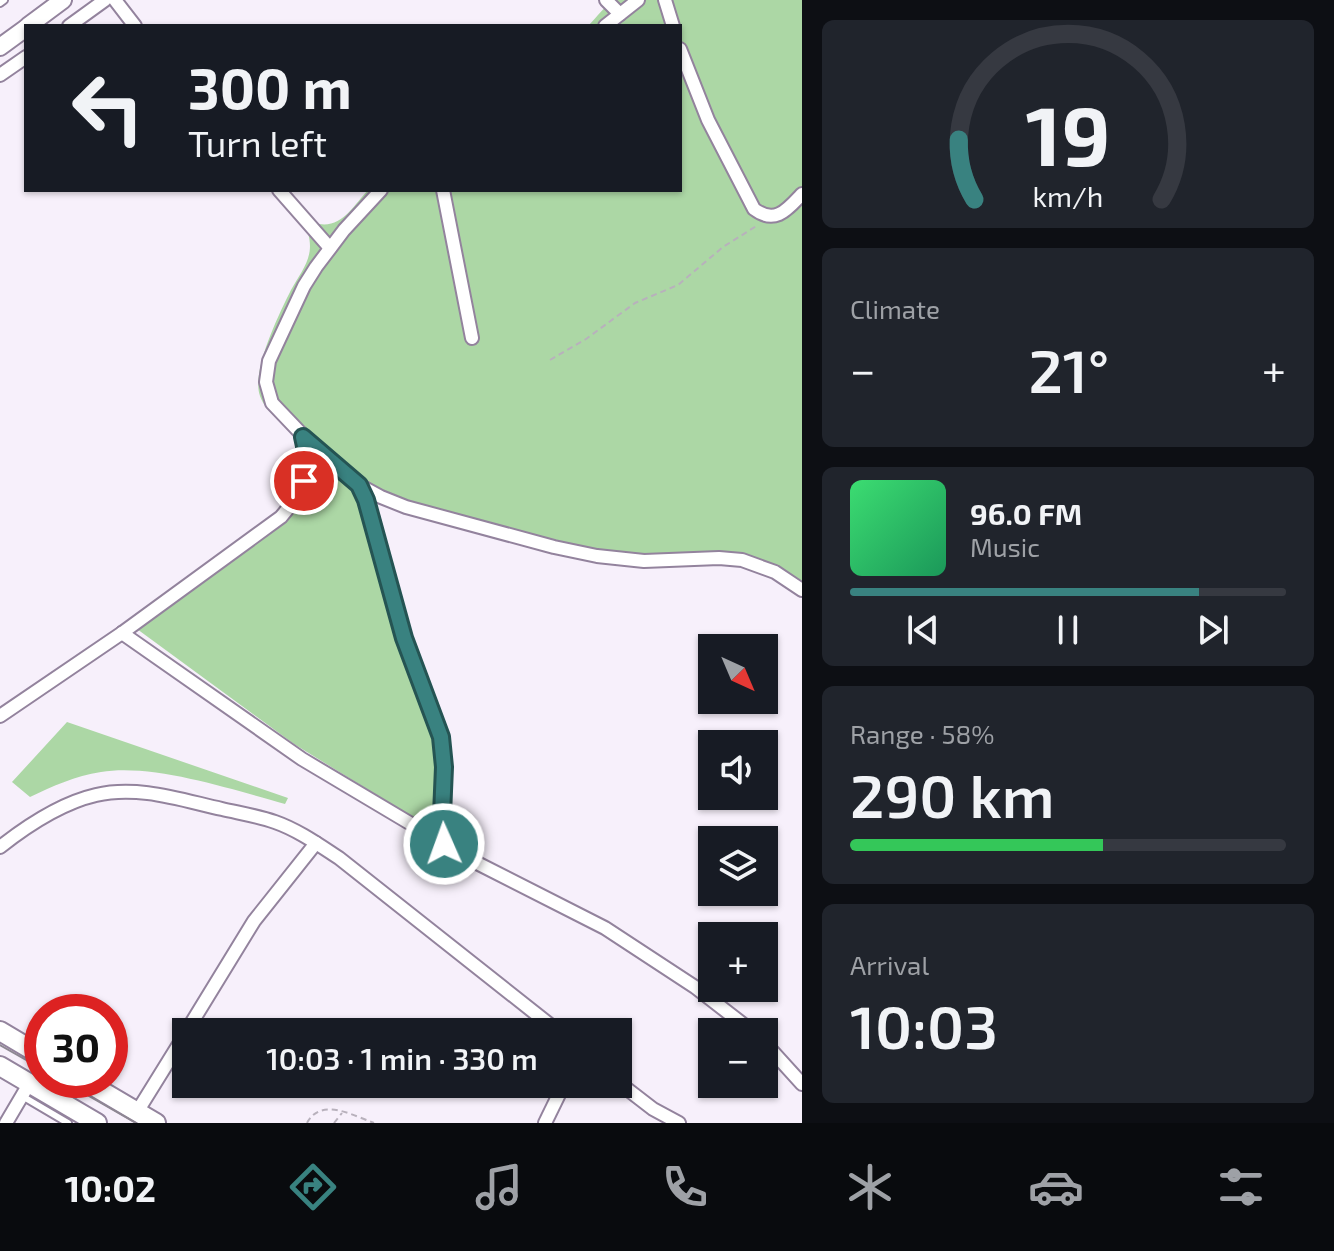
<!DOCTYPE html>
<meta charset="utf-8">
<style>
body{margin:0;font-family:"Exo 2",sans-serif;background:#20242c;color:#f1f3f6;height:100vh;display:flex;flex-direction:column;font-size:30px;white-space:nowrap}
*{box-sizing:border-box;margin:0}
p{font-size:26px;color:#9ea1a6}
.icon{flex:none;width:44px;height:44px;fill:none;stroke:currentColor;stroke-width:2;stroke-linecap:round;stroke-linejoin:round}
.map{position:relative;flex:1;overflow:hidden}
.sheet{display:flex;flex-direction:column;gap:20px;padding:20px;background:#0d0f14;width:532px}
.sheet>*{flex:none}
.guide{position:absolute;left:24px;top:24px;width:658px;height:168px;border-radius:0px;box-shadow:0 2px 6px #0004;background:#171b24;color:#f1f3f6;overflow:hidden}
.needle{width:52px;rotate:136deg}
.fabs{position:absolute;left:698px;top:634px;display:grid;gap:16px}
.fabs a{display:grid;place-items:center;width:80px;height:80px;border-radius:0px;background:#171b24;box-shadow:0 2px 6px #0004;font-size:40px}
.speed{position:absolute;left:24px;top:994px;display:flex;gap:16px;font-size:40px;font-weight:700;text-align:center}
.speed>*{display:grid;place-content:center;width:104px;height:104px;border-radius:50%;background:#171b24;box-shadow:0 2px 6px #0004;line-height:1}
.speed .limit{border:12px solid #d22;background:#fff;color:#111}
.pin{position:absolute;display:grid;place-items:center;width:68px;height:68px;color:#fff;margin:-34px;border:4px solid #fff;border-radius:50%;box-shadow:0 2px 8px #0007}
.me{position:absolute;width:88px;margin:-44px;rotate:358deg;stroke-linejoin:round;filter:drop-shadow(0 0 6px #0008)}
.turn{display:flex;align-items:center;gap:28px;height:168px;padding:0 32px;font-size:36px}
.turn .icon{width:104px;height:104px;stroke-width:2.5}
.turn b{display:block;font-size:56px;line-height:68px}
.big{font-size:60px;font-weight:600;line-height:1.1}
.sheet .card{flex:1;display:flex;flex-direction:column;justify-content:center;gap:12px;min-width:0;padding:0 28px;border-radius:12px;background:#20242c}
.sheet .dial{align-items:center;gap:0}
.dial svg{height:208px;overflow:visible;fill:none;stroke:#363941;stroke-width:7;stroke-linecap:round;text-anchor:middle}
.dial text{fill:#f1f3f6;stroke:none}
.song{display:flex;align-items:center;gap:24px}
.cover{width:96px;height:96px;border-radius:12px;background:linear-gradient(135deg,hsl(140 70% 55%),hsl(150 70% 35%))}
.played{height:8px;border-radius:4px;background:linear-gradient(90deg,#398280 80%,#363941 80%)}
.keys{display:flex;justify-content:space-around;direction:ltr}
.heat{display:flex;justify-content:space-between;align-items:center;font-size:44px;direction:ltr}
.charge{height:12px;border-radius:6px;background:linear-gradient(90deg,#34c759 58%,#363941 0)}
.trip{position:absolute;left:172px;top:1018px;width:460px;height:80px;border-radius:0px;background:#171b24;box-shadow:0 2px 6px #0004;font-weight:600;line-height:80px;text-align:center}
.menu{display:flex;height:128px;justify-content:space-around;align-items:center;background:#090b0e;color:#9ea1a6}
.menu .icon{width:56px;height:56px}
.menu .on{color:#398280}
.menu b{font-size:36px;color:#f1f3f6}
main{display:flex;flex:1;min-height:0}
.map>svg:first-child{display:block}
.green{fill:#acd7a5}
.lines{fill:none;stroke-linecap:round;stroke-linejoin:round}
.lane-casing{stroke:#93839d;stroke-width:10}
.street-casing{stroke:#93839d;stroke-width:16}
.secondary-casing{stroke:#93839d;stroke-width:20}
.primary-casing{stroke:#93839d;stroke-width:22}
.path{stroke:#b8b1bc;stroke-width:2;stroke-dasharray:6 4;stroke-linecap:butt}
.lane{stroke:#fff;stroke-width:6}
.street{stroke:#fff;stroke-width:12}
.secondary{stroke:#fff;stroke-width:16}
.primary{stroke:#fff;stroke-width:18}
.tram{stroke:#8e8893;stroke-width:2}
.route-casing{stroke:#255453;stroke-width:20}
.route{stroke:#398280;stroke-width:14}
</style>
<main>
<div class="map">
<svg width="802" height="1123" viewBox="0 0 802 1123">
<rect width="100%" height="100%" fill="#f7f0fb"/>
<!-- green -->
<g class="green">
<path d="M615 0H802V594L782 580 738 561 647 563 377 502 374 509 433 724 441 771 435 831 294 744 137 629 287 518 305 493 311 472C300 460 300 447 292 434 282 420 266 413 260 396 251 371 279 314 291 290 302 270 315 257 308 233L319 224C342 228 354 205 368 190H680V26H588C598 16 603 7 615 0Z"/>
<path d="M67 722 288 798 285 804C234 790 153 763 101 772 75 776 53 786 30 797L12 782Z"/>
</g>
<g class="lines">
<defs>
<g id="lane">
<path d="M0 3 4 0"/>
<path d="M22 1096 68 1123"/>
</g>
<g id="street">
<path d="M115 0 135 26"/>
<path d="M606 0 620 14"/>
<path d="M665 0 673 26"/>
<path d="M69 26 105 0"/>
<path d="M605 26 638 0"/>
<path d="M680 49 708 120 754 209C775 225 787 210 802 194"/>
<path d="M0 75 26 57"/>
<path d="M279 190 330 248"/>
<path d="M381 190 344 230 316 267 304 286 269 361 266 382 272 403 312 445 359 485 381 497 406 507 554 547 597 556 644 561 719 558 742 560 775 572 802 590"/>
<path d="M443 190 472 338"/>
<path d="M359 485 372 516 404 638 441 737 444 757 442 815 444 844"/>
<path d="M122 633 302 759 475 862 605 928 695 987 753 1032"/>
<path d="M0 716 122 633 281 517C301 494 314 467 303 437"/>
<path d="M0 847C28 825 61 803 96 795 138 785 181 800 222 809 239 813 258 816 275 822 298 830 319 845 339 858L559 1032"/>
<path d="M186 1032 254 921 316 843"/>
<path d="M764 1042 802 1084"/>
<path d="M618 1082 653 1109 679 1123"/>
<path d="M137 1112 186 1033"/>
<path d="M6 1123 29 1084"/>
<path d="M545 1123 564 1084"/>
</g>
<g id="secondary">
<path d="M28 26 63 0"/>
<path d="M0 47 26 28"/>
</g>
<g id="primary">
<path d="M0 1031 42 1056"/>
<path d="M0 1066 97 1123"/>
<path d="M83 1080 156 1123"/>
</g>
</defs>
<!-- lane casing -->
<use href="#lane" class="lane-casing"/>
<!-- street casing -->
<use href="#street" class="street-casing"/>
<!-- secondary casing -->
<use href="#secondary" class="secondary-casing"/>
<!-- primary casing -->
<use href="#primary" class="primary-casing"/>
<!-- path -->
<g class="path">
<path d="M550 360 586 339 635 303 678 285 723 247 758 225"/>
<path d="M307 1123C321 1097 352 1115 374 1123"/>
<path d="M334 1123 342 1113"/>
</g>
<!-- lane -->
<use href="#lane" class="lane"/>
<!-- street -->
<use href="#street" class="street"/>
<!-- secondary -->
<use href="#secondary" class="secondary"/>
<!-- primary -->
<use href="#primary" class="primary"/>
<!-- tram -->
<g class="tram">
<path d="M0 1045 42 1069"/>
<path d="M61 1080 136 1123"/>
</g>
</g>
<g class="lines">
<defs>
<path id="route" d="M304 481 308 460 303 437 359 485 366 500 404 638 441 737 444 767 442 815 444 844"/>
</defs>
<!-- route casing -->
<use href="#route" class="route-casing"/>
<!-- route -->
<use href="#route" class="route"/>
</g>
</svg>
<div class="fabs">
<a><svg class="needle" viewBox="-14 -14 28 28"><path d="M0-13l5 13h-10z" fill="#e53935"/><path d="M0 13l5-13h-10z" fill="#9ea1a6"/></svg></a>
<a><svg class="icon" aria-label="sound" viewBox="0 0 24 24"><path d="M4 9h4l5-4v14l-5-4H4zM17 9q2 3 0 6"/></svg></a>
<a><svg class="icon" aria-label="layers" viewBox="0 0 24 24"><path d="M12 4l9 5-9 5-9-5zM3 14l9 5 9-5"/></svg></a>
<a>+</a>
<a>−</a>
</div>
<div class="speed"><div class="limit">30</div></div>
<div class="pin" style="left:304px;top:481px;background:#d93025"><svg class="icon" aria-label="arrive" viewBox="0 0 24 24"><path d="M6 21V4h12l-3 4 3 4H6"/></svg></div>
<svg class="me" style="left:444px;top:844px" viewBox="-20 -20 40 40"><circle r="17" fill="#398280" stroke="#fff" stroke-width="3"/><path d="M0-11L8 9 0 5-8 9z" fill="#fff"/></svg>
<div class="trip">10:03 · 1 min · 330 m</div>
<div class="guide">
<div class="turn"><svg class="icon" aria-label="left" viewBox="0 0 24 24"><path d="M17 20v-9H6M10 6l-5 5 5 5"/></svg><div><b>300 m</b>Turn left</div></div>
</div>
</div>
<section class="sheet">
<div class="card dial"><svg viewBox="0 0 100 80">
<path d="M14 69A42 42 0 1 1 86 69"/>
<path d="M14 69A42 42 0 0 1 8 46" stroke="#398280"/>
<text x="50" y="56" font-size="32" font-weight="700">19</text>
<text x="50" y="72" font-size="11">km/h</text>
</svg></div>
<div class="card"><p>Climate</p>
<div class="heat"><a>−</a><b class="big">21°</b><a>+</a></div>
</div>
<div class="card">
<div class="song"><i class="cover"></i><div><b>96.0 FM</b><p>Music</p></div></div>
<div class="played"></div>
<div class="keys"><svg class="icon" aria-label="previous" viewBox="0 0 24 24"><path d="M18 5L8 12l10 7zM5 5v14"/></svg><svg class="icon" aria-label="pause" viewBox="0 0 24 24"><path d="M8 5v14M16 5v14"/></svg><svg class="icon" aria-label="next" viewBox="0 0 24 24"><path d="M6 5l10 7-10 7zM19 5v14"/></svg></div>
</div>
<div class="card"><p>Range · 58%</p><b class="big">290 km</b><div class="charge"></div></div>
<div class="card"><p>Arrival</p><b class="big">10:03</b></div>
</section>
</main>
<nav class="menu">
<b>10:02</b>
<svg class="icon on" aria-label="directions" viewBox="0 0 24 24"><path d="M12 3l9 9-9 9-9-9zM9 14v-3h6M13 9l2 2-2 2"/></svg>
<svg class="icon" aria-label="music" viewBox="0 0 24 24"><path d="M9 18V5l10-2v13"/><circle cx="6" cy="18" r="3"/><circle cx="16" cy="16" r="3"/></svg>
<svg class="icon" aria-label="phone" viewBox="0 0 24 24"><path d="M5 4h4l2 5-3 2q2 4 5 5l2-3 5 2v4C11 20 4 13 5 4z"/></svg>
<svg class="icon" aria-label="climate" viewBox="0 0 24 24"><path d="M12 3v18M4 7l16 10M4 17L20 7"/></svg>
<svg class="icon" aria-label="car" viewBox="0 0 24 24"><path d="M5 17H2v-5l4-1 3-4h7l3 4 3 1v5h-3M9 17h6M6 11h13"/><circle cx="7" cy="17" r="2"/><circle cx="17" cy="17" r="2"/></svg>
<svg class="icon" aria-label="filters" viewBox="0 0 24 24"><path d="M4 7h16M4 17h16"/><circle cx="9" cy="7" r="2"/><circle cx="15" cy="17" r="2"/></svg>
</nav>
